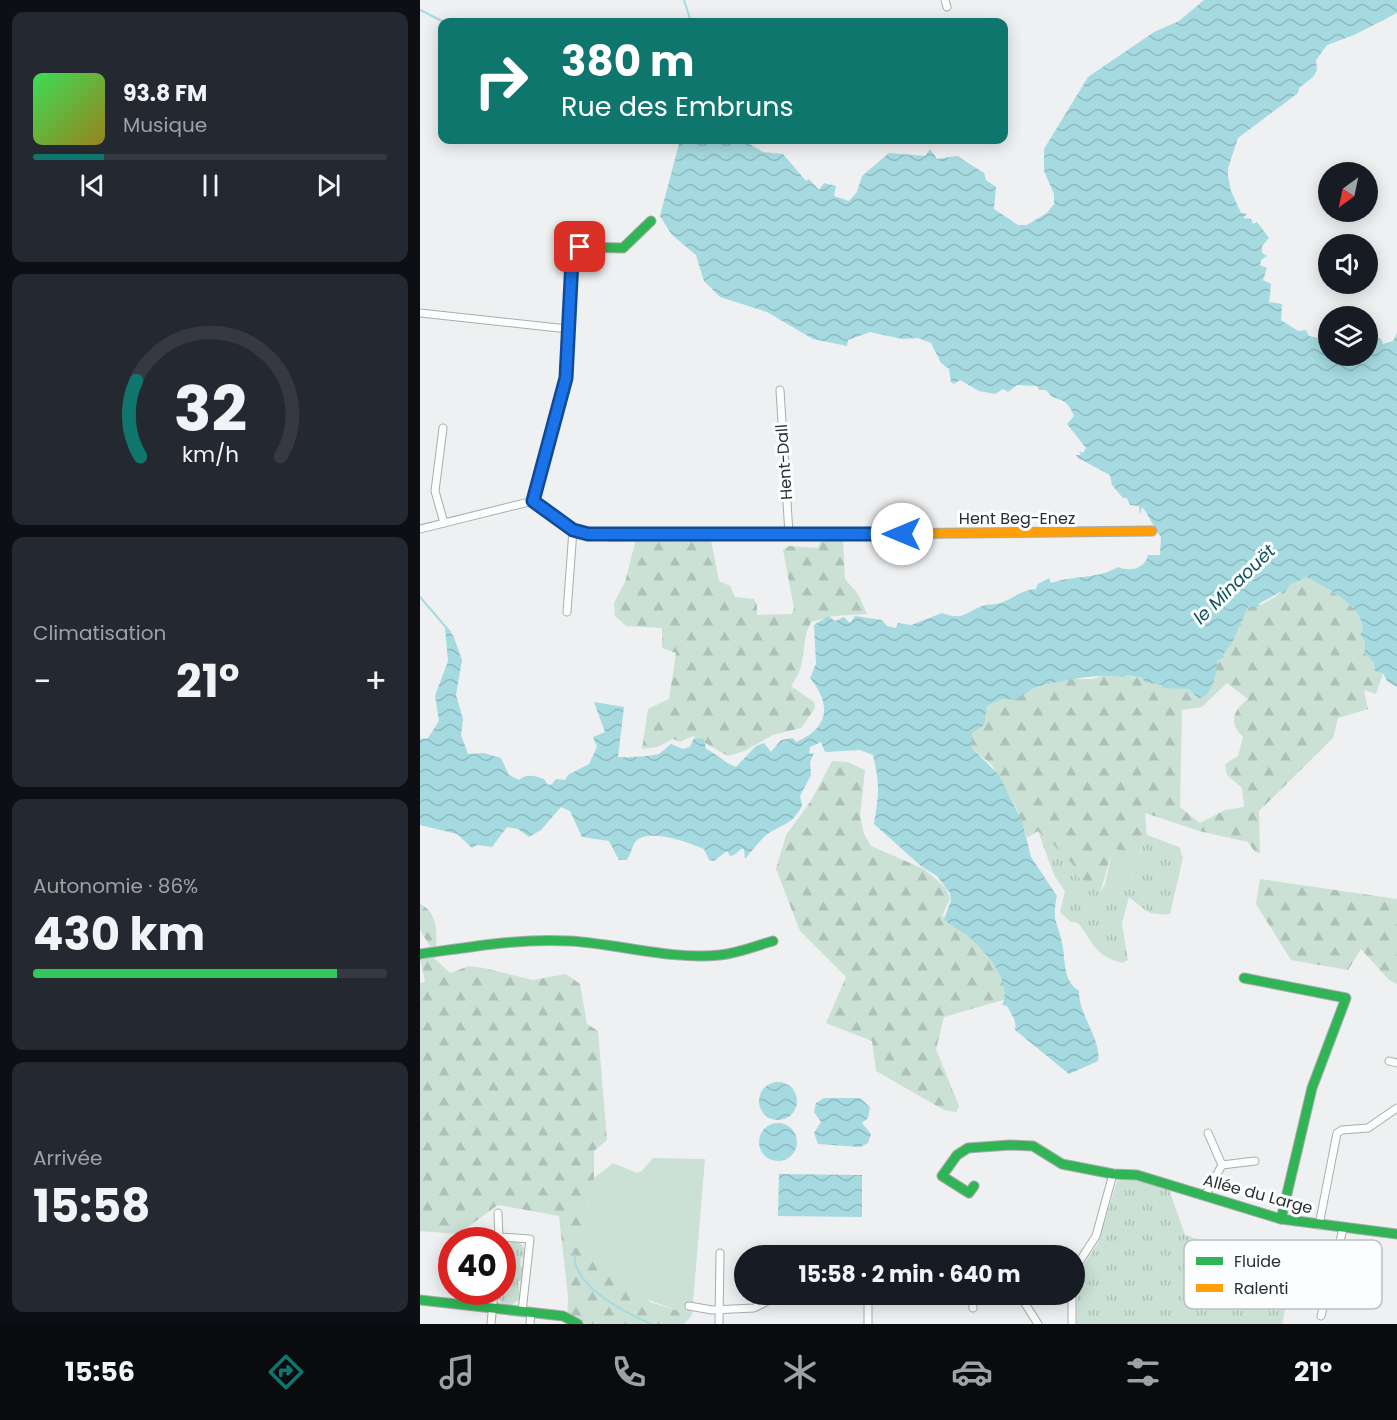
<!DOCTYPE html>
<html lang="fr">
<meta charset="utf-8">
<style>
body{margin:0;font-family:Poppins,sans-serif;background:#242831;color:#f1f3f6;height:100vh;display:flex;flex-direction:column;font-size:22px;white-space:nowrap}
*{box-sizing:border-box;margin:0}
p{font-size:20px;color:#9ea1a6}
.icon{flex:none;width:33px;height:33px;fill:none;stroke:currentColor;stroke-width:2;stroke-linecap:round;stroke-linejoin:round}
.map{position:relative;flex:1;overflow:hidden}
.details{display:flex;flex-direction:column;gap:12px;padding:12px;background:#0d0f14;width:420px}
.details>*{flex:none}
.hud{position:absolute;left:18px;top:18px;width:570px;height:126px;border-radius:12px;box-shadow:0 3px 15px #0003;background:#0f766e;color:#fff;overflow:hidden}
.needle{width:39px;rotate:213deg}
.tools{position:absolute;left:898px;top:162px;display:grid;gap:12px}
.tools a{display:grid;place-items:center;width:60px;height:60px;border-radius:50%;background:#171b24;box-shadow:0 3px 15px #0003;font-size:30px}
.speed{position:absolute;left:18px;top:1227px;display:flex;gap:12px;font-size:30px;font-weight:700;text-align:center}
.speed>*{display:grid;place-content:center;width:78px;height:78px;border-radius:50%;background:#171b24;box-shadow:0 3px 15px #0003;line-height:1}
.speed .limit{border:9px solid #d22;background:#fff;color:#111}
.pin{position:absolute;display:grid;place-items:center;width:51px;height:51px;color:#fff;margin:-26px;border-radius:12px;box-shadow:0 3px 9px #0006}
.me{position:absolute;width:66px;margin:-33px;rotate:270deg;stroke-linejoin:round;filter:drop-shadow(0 0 4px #0008)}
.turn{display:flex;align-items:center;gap:21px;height:126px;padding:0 24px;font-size:27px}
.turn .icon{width:78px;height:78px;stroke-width:2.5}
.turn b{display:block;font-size:42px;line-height:51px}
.big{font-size:45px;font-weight:700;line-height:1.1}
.details .widget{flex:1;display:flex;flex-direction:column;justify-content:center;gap:9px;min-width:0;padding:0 21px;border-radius:12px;background:#242831}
.details .dial{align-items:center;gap:0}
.dial svg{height:156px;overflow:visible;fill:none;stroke:#363941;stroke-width:7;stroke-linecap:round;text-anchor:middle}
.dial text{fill:#f1f3f6;stroke:none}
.song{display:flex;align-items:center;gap:18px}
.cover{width:72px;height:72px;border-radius:9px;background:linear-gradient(135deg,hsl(130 70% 55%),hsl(50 70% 35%))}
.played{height:6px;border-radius:3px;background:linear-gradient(90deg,#0f766e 20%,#363941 20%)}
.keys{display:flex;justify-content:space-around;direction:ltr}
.heat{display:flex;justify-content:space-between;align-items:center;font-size:33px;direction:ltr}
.charge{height:9px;border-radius:4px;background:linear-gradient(90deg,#34c759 86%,#363941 0)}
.trip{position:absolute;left:314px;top:1245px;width:351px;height:60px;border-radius:30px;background:#171b24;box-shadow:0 3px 15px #0003;font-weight:700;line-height:60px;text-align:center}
.tabs{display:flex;height:96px;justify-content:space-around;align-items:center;background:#090b0e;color:#9ea1a6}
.tabs .icon{width:42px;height:42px}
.tabs .active{color:#0f766e}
.tabs b{font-size:27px;color:#f1f3f6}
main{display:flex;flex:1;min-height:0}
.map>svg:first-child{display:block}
.grass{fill:url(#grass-tufts)}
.forest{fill:url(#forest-firs);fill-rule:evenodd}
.pitch{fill:#cbe1d6}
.water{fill:url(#water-waves)}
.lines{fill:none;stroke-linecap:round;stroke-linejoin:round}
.stream{stroke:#a4dae0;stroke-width:2}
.street-casing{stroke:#aaacad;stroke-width:9}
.fast-casing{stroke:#aaacad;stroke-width:11}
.slow-casing{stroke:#aaacad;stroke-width:11}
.street{stroke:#fcfdfd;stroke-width:7}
.fast{stroke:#30b455;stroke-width:9}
.slow{stroke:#ff9f0a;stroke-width:9}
.route-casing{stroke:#114b97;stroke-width:15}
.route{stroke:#1a73e8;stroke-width:10}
.labels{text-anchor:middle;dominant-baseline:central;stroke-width:6;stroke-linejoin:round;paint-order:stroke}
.street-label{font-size:16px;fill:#2b2d2e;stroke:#fbfdfe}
.water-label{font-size:18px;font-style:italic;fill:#12545a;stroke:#fbfdfe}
.key{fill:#fbfdfe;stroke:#bdbfc0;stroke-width:1.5}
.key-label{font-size:16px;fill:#2b2d2e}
</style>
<main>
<section class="details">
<div class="widget">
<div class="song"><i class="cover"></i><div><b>93.8 FM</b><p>Musique</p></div></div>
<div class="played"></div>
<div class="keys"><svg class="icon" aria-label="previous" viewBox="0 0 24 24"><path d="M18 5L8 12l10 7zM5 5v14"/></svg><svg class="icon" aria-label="pause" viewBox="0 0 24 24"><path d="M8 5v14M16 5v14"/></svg><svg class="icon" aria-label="next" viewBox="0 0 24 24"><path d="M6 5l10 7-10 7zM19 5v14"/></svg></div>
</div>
<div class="widget dial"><svg viewBox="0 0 100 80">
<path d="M14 69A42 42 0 1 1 86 69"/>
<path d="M14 69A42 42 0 0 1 12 30" stroke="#0f766e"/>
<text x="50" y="56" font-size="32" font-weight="700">32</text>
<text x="50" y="72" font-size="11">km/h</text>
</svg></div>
<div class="widget"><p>Climatisation</p>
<div class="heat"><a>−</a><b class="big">21°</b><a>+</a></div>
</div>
<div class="widget"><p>Autonomie · 86%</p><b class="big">430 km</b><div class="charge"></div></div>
<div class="widget"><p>Arrivée</p><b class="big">15:58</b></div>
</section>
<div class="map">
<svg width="977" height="1324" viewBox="0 0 977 1324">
<defs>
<pattern id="grass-tufts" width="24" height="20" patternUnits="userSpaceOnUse" patternTransform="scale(1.5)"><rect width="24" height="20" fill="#cbe1d6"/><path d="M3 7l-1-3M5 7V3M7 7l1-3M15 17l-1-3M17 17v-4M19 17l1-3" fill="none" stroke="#aec1b8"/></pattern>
<pattern id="forest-firs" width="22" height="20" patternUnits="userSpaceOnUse" patternTransform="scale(1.5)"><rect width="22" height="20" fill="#cbe1d6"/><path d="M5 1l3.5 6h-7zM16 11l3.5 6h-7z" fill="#aec1b8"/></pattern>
<pattern id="water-waves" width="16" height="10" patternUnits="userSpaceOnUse" patternTransform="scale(1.5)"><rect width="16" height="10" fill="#a4dae0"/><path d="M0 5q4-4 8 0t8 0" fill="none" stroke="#8dbbc0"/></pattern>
</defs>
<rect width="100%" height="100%" fill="#eef0f2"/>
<!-- grass -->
<g class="grass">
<path d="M618 831 635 843 680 893 685 884 708 890 718 855 727 835 759 847 763 858 750 914C727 916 726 910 709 897L702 924 708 960 703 963C674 956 675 944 658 923L651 922 640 912 645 891 634 875Z"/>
<path d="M707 1178 749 1189 765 1235 853 1265 871 1267 873 1270 862 1324H657V1285L663 1266 678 1243 697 1181Z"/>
<path d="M91 1242 100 1243 104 1248V1257H101L100 1266 103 1267 101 1281H98L100 1299 92 1305 82 1303 78 1298 79 1292H82L86 1264 83 1263 84 1249Z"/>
</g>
<!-- forest -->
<g class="forest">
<path d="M216 539 291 540 299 581 310 586 315 597 334 599 337 605V615L372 614 374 608 363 550 369 546 398 548 401 540 423 539 425 579 438 594 447 614 413 616 391 622C379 645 389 663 371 686L394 702 395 708 381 728 353 735 324 751 308 756 273 736 260 742 253 739 237 747 222 749 228 709 249 699 256 653 242 648V628L206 626 195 616 194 603 205 582Z"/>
<path d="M886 577C906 588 942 604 943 630L940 634 945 642V653L963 673 956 694 944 690 948 709 918 718 913 738 839 811 840 853 835 852 828 842 779 831 725 813 727 835 718 855 693 849 680 893 667 881 660 879C653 857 633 846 618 831L607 838 596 807 572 765 552 748V733L565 717 567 706 583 699 597 700 614 688 647 679H673L686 674 702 678 706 675C728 679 748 688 771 689L773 693 792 687 796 659H805L803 655 812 643 828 606C848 610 867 582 886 577ZM807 683 828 699C813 711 808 722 823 737L818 756 805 764 807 775 822 788 824 807 805 810 780 823 760 807 762 710 782 707Z"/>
<path d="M412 761 428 762 445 770 440 817 444 834 451 846 504 869 526 888 530 899 522 916 572 946 590 998 524 1017 516 1049 539 1106 536 1112 524 1110 456 1071 452 1041 406 1023 426 977 380 931 356 869 366 835 391 801Z"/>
<path d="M840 879 977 899V984L969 980 941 949 928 970 871 960 836 904Z"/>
<path d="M0 904C17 912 17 930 16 947L11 948 0 930Z"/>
<path d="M12 956 30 973 49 966 64 968 113 980 146 974 160 984 167 1024 178 1031 187 1140 174 1151V1178L166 1214 230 1302 272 1315 264 1324H147L148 1297 139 1216 78 1205 38 1234 0 1231V983L5 982 0 958Z"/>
</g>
<!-- pitch -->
<g class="pitch">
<path d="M693 848 718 855 708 890 685 884Z"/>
<path d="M233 1158 285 1159 272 1315C225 1300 203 1292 168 1254L166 1214 174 1178 193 1163 217 1173 222 1171Z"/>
</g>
<!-- water -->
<g class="water">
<path d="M784 0H977V13L934 35 907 45 896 60 897 70 893 77 879 88 878 93 818 138 808 168V176L811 191 821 213 827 214 823 218 831 219 833 224 837 222 849 238 842 246V253L847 256 841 260 840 265 847 268 843 280 851 284 849 304 851 302 862 304 861 320 878 331 886 330 889 336 909 340V356H948V325L954 327 951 335 961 339 963 344 973 341 977 333V687L967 681 963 673 955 671 954 663 945 653V642L940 634 943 630C942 604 906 588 886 577L870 585 864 594 860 592 840 603 838 607H828L812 643 803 655 805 658 797 660C797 671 794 694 779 699L769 689 743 688 742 685 725 682 722 678 707 675 702 678C687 671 634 682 617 687 611 689 603 696 597 700L583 699 567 706 564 725 552 733V748L579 775 602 821 611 857 637 896C631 922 638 921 642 943 646 960 642 980 659 991 658 1014 682 1040 678 1061L649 1074 595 1030C597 1020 591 1014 587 1006L582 1005C594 983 564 949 548 936 540 929 531 927 524 919L531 901 530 893 517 876 501 866 454 824C459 794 460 785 453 755L440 750 405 752 401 742 390 747 389 754 394 753 390 762 391 775 380 796 382 806C371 827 359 824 344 837 337 844 331 852 325 859L324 849H321L314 855 310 856 307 851 294 861 289 860 284 849C270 843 228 827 215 842 212 847 210 855 207 860H199L189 841 162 837 150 811 141 807 121 830 109 837 98 829 87 827 72 847 57 845 52 848 37 834 0 825V739L8 738 19 721 15 696 28 661 25 628 33 635 42 660 36 695 43 719 41 735 48 754 64 753 81 758 89 775 99 780C107 773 114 776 124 779L128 785 132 784 136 779 145 780 148 775 169 764 177 747 173 737 185 732 174 702 204 707 198 757C205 758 233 756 239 754 242 752 247 747 251 744L263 749 270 747 274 738 284 739 286 749C299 755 301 761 316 767L336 746 344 743 351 752 361 740 373 738 376 742C409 728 412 705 390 678L396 664 394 625 408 616 415 621 424 617 430 623 435 616 462 620 467 626 476 628 478 623 491 625 522 613C544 621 546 612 562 606 567 604 571 605 576 604 589 602 602 589 616 589L618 584 629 578 631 583C655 575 679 579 698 567 710 572 725 569 728 555H740L741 537C732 526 730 516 722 507L720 515 719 506 710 505 707 498H703L692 485 690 475 658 458 656 455H661L659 451 663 453 666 448 647 424 654 416C649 403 644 400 632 397L626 390H619L617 386 597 385 588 392 583 389 575 394 559 391 540 380 534 384 531 382 529 369 521 363 511 343 498 338 482 339 450 332 428 340 427 346 393 339 347 312 300 297 284 281 276 255 252 235 240 216 260 140H323L343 152 363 154 386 181 389 179 399 190 404 183 416 186 414 196 429 201 437 192 442 176 469 153 505 156 510 149 517 159 537 156 564 173 566 180 576 187 574 209 598 225H607L627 213 634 204V194L624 171V149L668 77 734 32 759 21Z"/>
<circle cx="358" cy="1101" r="19"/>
<path d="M440 1098 450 1107 448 1118 442 1123 451 1134 448 1143 440 1147 398 1144 394 1133 401 1122 394 1112 396 1103 404 1098Z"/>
<circle cx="358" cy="1142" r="19"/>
<path d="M359 1174 442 1175V1217L358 1216Z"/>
</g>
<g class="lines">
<!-- stream -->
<g class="stream">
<path d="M264 0 271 22"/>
<path d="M0 10 24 22"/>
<path d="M0 597 30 632"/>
<path d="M155 1255C152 1286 206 1313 231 1324"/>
</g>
<defs>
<g id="street">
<path d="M525 0 527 7"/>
<path d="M0 313 148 329"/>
<path d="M360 390 369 534"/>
<path d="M23 428 15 491 24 523"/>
<path d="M0 529 113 501"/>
<path d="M147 612 153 530"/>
<path d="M969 1061 977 1063"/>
<path d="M788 1133 802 1165"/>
<path d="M802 1165 835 1161"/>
<path d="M785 1196 802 1165"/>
<path d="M78 1213 79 1240"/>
<path d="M899 1225 917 1133 922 1130 948 1128 977 1108"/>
<path d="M79 1237 110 1239 102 1312"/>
<path d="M654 1270 676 1236 693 1174"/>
<path d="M552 1294 553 1308"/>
<path d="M599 1294 618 1324"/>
<path d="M413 1299 448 1297"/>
<path d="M269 1306 292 1310 334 1308 361 1294"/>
<path d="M901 1316 923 1229"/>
<path d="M71 1324 74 1292"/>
<path d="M110 1324 111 1313"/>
<path d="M299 1324 300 1253"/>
<path d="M448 1324V1294"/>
<path d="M652 1324V1294"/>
</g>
<g id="fast">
<path d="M231 221 203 248 160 247 152 256 146 378 113 501 153 530 191 536 445 534"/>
<path d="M0 954C50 947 100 938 150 941 200 944 250 960 300 955 319 953 335 946 353 941"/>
<path d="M824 978 926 998 892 1088 861 1219"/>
<path d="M554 1186 549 1193 522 1176 537 1155 548 1148 590 1145 613 1146 642 1164 693 1174 717 1175 861 1219 977 1234"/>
<path d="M0 1300 143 1316 158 1324"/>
</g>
<path id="slow" d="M445 534 732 531"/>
</defs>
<!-- street casing -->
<use href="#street" class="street-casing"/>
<!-- fast casing -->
<use href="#fast" class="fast-casing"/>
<!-- slow casing -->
<use href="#slow" class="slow-casing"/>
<!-- street -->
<use href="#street" class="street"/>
<!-- fast -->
<use href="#fast" class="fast"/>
<!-- slow -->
<use href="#slow" class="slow"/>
</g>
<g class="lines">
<defs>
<path id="route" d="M160 247 152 260 146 378 113 501 153 530 168 534H482"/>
</defs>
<!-- route casing -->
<use href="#route" class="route-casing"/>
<!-- route -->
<use href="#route" class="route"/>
</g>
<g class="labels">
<!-- street labels -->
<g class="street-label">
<text transform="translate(364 462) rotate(-94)">Hent-Dall</text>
<text x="597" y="518">Hent Beg-Enez</text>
<text transform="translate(838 1194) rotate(15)">Allée du Large</text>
</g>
<!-- water labels -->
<g class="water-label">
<text transform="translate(814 584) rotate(-44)">le Minaouët</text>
</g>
</g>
<!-- legend -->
<rect x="764" y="1240" width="198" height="69" rx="9" class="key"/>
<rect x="776" y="1257" width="27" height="8" fill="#30b455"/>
<rect x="776" y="1284" width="27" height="8" fill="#ff9f0a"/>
<g class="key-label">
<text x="814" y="1267">Fluide</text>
<text x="814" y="1294">Ralenti</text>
</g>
</svg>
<div class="tools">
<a><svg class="needle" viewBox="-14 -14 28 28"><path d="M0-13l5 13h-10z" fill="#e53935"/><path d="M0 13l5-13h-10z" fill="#9ea1a6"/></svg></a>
<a><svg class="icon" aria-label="sound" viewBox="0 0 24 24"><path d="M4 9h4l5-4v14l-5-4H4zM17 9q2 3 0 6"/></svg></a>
<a><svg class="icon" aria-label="layers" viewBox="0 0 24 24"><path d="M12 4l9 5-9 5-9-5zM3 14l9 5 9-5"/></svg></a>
</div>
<div class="speed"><div class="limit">40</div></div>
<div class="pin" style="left:160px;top:247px;background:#d93025"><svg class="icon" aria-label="arrive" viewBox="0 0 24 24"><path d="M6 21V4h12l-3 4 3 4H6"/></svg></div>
<svg class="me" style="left:482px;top:534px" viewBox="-20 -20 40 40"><circle r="19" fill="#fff"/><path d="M0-13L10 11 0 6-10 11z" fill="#1a73e8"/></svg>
<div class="trip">15:58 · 2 min · 640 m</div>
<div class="hud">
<div class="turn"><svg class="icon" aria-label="right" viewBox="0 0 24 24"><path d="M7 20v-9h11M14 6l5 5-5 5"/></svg><div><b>380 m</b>Rue des Embruns</div></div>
</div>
</div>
</main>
<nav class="tabs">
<b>15:56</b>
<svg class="icon active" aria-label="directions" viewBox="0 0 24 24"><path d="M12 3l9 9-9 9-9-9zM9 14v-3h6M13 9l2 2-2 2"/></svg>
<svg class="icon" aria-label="music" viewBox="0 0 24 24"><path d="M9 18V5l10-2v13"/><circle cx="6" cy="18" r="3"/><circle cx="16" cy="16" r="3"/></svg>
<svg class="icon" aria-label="phone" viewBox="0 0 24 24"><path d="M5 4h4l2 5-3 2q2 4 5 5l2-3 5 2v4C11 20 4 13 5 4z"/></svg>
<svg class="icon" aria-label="climate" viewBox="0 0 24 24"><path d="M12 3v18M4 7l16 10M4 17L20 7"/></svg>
<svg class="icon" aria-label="car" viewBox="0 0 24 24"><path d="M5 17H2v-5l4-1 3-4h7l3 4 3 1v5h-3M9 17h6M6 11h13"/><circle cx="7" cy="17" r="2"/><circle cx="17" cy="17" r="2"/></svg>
<svg class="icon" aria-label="filters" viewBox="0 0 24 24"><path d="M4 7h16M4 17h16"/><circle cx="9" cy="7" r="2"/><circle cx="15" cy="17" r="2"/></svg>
<b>21°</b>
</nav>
